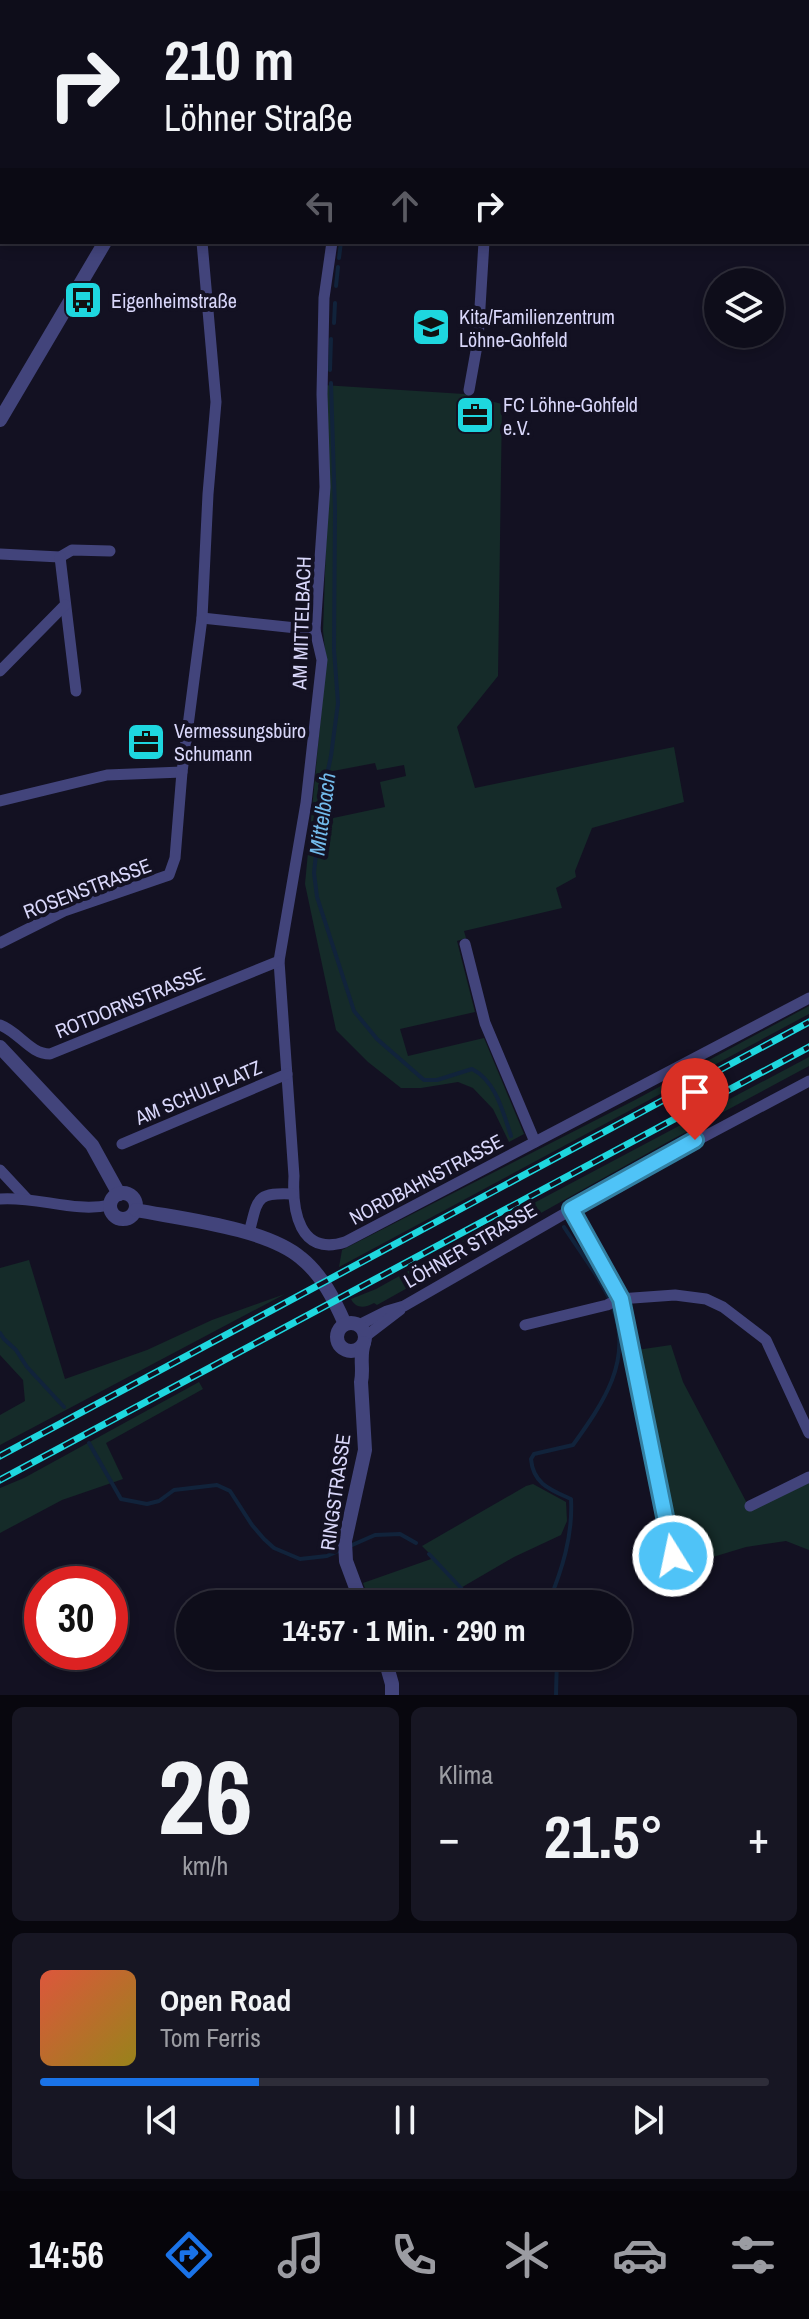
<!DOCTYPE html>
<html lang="de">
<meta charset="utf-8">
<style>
body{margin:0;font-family:"Archivo Narrow",sans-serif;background:#171623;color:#f1f3f6;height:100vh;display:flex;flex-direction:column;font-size:30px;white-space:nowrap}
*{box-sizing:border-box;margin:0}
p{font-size:26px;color:#9b9ca2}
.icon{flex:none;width:44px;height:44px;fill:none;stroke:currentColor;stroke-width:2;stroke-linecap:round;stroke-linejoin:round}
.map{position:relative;height:1695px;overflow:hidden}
.details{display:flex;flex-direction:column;gap:12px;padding:12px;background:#08070e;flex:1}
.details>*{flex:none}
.top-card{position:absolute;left:0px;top:0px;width:810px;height:244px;box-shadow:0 4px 12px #0003,0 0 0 2px #2e2d39;background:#0e0d1a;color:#f1f3f6;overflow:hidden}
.fabs{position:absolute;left:704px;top:268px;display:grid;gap:16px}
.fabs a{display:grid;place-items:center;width:80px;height:80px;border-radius:50%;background:#0e0d1a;box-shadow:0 4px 12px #0003,0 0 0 2px #2e2d39;font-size:40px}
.speed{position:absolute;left:24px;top:1566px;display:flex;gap:16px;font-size:40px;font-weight:700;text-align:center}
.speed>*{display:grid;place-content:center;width:104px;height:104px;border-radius:50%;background:#0e0d1a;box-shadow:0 4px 12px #0003,0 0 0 2px #2e2d39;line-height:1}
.speed .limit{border:12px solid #d22;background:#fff;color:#111}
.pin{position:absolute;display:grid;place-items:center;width:68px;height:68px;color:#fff;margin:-82px -34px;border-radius:50% 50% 50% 0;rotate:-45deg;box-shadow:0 0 8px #0007}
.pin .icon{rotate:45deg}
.me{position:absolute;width:88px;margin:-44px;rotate:350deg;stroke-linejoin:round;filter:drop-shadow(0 0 6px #0008)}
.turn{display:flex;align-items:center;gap:28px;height:168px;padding:0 32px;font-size:36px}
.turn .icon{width:104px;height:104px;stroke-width:2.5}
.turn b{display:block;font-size:56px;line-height:68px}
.lanes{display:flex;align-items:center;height:76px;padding:0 32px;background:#0003;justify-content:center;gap:40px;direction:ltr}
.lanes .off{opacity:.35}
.big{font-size:60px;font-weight:700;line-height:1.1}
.details .card{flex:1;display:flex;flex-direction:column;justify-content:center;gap:12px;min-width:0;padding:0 28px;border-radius:12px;background:#171623}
.details .dial{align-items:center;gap:0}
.dial b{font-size:104px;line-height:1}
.song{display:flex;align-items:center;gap:24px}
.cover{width:96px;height:96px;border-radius:12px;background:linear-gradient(135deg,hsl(10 70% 55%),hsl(50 70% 35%))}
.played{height:8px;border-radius:4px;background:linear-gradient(90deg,#1a73e8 30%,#2e2d39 30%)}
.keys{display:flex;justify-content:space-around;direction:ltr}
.heat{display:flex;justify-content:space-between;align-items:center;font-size:44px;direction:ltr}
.details .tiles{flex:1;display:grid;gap:12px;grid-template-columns:1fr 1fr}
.card:last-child{grid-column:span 2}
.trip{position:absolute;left:176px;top:1590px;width:456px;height:80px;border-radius:40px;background:#0e0d1a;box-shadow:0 4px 12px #0003,0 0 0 2px #2e2d39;font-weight:700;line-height:80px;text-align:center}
.dock{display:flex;height:128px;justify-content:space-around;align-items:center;background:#06050a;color:#9b9ca2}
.dock .icon{width:56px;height:56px}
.dock .on{color:#1a73e8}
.dock b{font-size:36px;color:#f1f3f6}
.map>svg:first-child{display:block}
.green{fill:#152b29;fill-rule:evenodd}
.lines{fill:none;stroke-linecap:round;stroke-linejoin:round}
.stream{stroke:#11233b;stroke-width:4}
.minor{stroke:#42447b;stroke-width:11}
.tertiary{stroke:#42447b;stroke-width:14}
.rail-casing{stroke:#1ed7df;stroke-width:7}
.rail{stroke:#131122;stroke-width:4;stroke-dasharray:12;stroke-linecap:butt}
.route-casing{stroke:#337fa1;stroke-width:20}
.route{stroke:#4fc3f7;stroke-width:14}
.labels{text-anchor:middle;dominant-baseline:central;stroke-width:8;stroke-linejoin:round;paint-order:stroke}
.poi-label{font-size:20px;fill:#d9d7fa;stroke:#131122;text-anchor:start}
.street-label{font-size:20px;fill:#d9d7fa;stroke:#131122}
.water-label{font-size:22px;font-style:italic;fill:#73bbec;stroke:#131122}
</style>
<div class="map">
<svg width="809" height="1695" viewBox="0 0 809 1695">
<rect width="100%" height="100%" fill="#131122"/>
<!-- green -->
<g class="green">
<path d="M323 385 464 394 502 404 498 676 457 727 475 788 674 747 684 802 592 828 575 871 576 877 556 888 562 908 464 931 466 938 457 941 475 1012 400 1029 408 1056 484 1038 524 1134 509 1142 493 1109 473 1088 458 1082 421 1088H401L368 1062 336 1030 305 884 326 660 323 631 328 488ZM375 763 377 770 404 765 406 776 380 782 385 807 324 820 333 771Z"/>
<path d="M809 1006V1014L339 1267 342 1250 635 1100Z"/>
<path d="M809 1057V1066L673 1139 377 1305 374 1303C365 1308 356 1309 351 1299L376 1289 473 1235 489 1229 496 1223Z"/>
<path d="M29 1260 65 1379 147 1350 212 1320 285 1294 0 1445V1415L25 1401 23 1380 0 1355V1268Z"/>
<path d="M671 1345 683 1382 750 1509 809 1479V1550L786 1541 746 1547 693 1563 665 1552 662 1528 665 1525 639 1433 623 1352Z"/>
<path d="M199 1382 203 1389 106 1443 123 1479 62 1500 0 1533V1488L24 1478Z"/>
<path d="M533 1484 566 1502 567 1521 561 1535 514 1557 447 1596 429 1604H371L363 1583 434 1558 422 1546 526 1486Z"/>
</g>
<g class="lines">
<!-- stream -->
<g class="stream">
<path d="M339 258 341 242"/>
<path d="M336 286 338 267"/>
<path d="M334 323 335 303"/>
<path d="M330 370 331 339"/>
<path d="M331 383 335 510 334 650 338 703 331 756 322 798 314 873 317 897 354 1011 377 1039 424 1080H437L472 1069C496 1081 503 1112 511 1136"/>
<path d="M0 1333 4 1339 16 1350 27 1367 64 1407"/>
<path d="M89 1443 121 1499 147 1504 159 1501 174 1490 217 1485 230 1491 252 1525 264 1539 274 1548 300 1559 327 1556 375 1535 400 1534 416 1543"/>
<path d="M429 1554 476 1604"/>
<path d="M548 1604C562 1570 573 1536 571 1499 551 1490 533 1484 531 1459L534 1454 573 1445C603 1403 633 1361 613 1308 605 1284 578 1249 564 1227"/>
<path d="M556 1695 557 1656"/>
</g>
<!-- minor -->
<g class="minor">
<path d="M229 0 239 2"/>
<path d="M700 0V2"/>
<path d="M770 2 774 0"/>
<path d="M0 78 2 77"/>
<path d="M808 114H809"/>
<path d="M0 175H2"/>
<path d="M808 195H809"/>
<path d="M332 242 324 298 322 394 325 487 315 630 322 660 306 803 279 961 294 1176C292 1210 299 1257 345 1242L809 998"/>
<path d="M469 390 478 340 484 242"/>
<path d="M0 554 60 557 72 550 110 551"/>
<path d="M60 557 76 691"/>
<path d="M202 618 315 630"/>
<path d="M0 671 65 605"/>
<path d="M0 801 107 775 182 772"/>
<path d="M0 943 64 911 169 875 175 858 182 772 202 618 208 494 216 402 202 242"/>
<path d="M465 944 485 1023 535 1142"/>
<path d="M0 1025C19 1032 30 1054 50 1054L279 961"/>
<path d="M122 1144 287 1074"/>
<path d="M0 1170 27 1199"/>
<path d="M0 1199C37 1196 74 1213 110 1205"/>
<path d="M571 1209 621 1299 650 1447 667 1524 673 1556 671 1573"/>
<path d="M249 1233C258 1199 255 1192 293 1194"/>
<path d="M359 1325 387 1311 404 1306 630 1176 809 1081"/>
<path d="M525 1325 607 1305 619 1299 675 1295 706 1299 723 1307 766 1340 809 1433"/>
<path d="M366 1336 400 1310"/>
<path d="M750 1506 809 1477"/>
</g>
<!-- tertiary -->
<g class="tertiary">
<path d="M245 2 246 0"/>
<path d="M0 420 105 242"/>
<path d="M0 1047 92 1145 119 1194"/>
<circle cx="123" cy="1206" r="13"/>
<path d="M136 1210C182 1219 266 1228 301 1258 322 1275 334 1299 345 1324"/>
<circle cx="351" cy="1337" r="14"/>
<path d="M362 1604 346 1561 345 1541 365 1450 361 1382C364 1369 359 1357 364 1343"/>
<path d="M384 1656 392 1684V1695"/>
</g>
<defs>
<g id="rail">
<path d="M331 2 338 0"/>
<path d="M0 103H2"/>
<path d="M0 1456 809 1022"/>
<path d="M0 1480 809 1047"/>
</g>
</defs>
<!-- rail casing -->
<use href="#rail" class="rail-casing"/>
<!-- rail -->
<use href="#rail" class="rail"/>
</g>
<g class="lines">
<defs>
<path id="route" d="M673 1556 621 1299 571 1209 695 1140"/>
</defs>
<!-- route casing -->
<use href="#route" class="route-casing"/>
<!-- route -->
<use href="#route" class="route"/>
</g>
<!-- icons -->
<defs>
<symbol id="bus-square" viewBox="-11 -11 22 22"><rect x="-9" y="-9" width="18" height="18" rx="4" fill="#1ed7df" stroke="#131122"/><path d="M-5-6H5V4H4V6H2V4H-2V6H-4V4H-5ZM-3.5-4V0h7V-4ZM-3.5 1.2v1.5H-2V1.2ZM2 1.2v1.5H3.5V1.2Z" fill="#111"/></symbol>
<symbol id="school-square" viewBox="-11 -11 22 22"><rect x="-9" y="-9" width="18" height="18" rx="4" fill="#1ed7df" stroke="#131122"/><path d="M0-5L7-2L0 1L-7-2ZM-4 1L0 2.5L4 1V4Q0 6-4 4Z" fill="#111"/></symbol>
<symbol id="office-square" viewBox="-11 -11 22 22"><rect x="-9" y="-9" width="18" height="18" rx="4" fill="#1ed7df" stroke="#131122"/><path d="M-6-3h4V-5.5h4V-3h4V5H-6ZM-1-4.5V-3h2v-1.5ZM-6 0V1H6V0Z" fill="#111"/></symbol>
</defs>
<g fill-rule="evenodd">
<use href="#bus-square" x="61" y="278" width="44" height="44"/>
<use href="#school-square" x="409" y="305" width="44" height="44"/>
<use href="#office-square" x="453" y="393" width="44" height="44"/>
<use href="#office-square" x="124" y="720" width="44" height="44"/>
</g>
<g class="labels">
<!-- poi labels -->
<g class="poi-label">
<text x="111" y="300">Eigenheimstraße</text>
<text x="459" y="316">Kita/Familienzentrum<tspan x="459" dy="23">Löhne-Gohfeld</tspan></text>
<text x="503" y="404">FC Löhne-Gohfeld<tspan x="503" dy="23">e.V.</tspan></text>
<text x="174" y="730">Vermessungsbüro<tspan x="174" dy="23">Schumann</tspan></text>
</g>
<!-- street labels -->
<g class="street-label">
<text transform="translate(301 623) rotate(-88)">AM MITTELBACH</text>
<text transform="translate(87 888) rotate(-21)">ROSENSTRASSE</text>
<text transform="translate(130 1002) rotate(-22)">ROTDORNSTRASSE</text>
<text transform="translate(198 1092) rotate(-23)">AM SCHULPLATZ</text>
<text transform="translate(426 1179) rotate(-28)">NORDBAHNSTRASSE</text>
<text transform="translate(470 1245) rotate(-30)">LÖHNER STRASSE</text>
<text transform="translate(335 1492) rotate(-82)">RINGSTRASSE</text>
</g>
<!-- water labels -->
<g class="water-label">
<text transform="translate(322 814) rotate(-82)">Mittelbach</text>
</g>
</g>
</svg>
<div class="fabs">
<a><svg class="icon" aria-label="layers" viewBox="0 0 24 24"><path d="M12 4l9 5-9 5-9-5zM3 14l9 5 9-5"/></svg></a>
</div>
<div class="speed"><div class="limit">30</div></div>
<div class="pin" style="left:695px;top:1140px;background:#d93025"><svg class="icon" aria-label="arrive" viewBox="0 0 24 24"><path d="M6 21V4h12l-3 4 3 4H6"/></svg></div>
<svg class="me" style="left:673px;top:1556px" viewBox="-20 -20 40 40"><circle r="17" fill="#4fc3f7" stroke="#fff" stroke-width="3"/><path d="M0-11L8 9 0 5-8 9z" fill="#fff"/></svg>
<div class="trip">14:57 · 1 Min. · 290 m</div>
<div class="top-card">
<div class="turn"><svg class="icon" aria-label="right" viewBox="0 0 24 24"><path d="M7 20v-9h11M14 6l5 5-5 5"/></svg><div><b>210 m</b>Löhner Straße</div></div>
<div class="lanes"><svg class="icon off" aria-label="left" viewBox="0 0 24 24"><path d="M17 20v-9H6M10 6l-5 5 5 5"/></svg><svg class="icon off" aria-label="ahead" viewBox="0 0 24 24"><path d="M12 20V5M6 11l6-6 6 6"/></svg><svg class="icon" aria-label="right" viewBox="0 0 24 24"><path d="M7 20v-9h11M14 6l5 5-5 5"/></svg></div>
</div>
</div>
<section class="details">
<div class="tiles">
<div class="card dial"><b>26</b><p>km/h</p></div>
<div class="card"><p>Klima</p>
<div class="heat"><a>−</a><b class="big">21.5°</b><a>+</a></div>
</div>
<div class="card">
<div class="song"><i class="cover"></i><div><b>Open Road</b><p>Tom Ferris</p></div></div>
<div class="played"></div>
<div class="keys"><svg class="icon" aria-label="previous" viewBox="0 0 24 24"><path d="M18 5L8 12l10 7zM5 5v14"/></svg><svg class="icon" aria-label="pause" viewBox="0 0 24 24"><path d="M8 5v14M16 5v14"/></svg><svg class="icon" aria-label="next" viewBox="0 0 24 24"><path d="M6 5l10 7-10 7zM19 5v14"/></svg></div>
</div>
</div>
</section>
<nav class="dock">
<b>14:56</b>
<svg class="icon on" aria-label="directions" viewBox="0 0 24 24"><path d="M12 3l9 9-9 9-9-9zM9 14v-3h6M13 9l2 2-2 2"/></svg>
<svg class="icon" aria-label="music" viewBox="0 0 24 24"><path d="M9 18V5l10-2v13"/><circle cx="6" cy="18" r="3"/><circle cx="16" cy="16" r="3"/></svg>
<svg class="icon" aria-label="phone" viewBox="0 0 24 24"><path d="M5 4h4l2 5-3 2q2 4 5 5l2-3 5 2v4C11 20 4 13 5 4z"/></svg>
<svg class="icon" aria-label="climate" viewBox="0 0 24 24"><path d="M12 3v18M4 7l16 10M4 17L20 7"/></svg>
<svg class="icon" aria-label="car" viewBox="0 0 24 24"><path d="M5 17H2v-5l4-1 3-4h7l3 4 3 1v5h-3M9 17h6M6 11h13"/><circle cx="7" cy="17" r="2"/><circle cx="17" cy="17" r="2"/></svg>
<svg class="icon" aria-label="filters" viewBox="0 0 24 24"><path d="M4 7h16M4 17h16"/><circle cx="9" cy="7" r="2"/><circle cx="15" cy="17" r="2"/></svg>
</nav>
